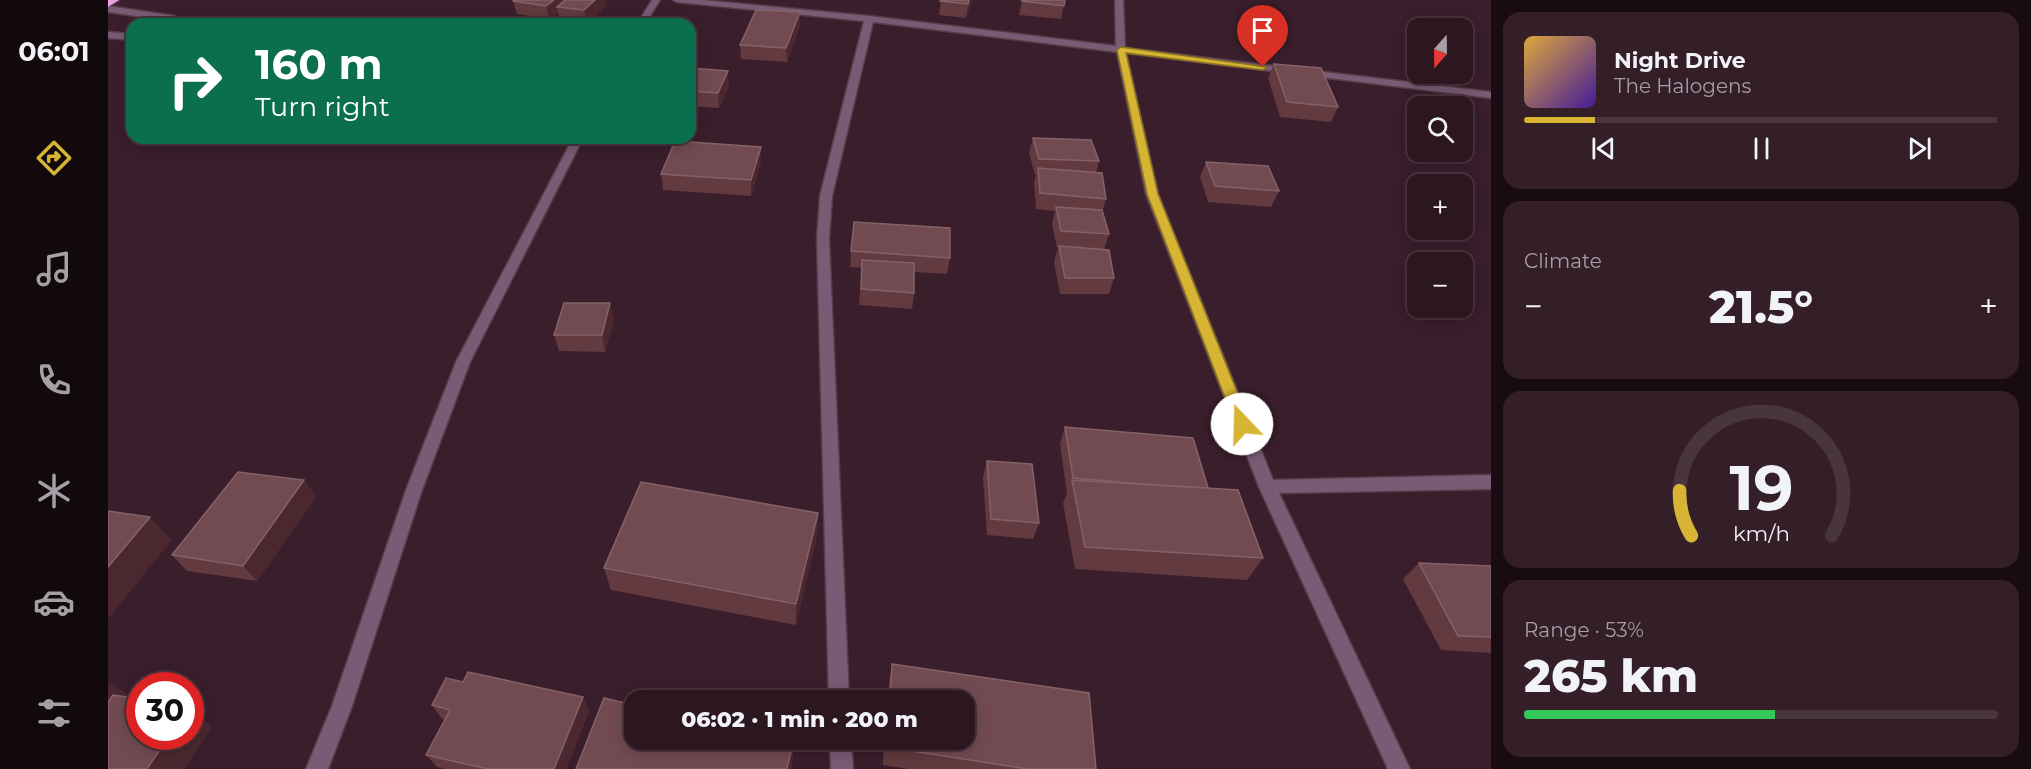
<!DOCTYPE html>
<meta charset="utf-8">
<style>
body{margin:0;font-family:Montserrat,sans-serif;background:#341f29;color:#f1f3f6;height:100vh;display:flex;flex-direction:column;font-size:22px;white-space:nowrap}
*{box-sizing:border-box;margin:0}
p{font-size:20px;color:#a69fa5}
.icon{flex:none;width:33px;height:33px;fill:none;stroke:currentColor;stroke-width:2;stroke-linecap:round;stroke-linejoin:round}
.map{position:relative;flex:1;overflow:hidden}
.side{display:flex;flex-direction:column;gap:12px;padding:12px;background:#180c12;width:540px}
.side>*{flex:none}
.banner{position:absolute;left:18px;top:18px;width:570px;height:126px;border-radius:18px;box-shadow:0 3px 15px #0003,0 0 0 2px #48353e;background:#0b6e4f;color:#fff;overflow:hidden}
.needle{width:39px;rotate:200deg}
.tools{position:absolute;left:1299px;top:18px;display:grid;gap:12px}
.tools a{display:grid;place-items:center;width:66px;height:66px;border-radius:12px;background:#2c1620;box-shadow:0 3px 15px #0003,0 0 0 2px #48353e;font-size:30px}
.speed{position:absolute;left:18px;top:672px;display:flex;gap:12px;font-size:30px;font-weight:700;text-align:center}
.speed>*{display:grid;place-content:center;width:78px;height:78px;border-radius:50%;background:#2c1620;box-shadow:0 3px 15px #0003,0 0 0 2px #48353e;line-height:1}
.speed .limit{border:9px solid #d22;background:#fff;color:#111}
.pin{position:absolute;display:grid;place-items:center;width:51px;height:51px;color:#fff;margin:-62px -26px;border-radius:50% 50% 50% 0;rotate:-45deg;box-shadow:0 0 6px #0007}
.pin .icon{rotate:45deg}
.me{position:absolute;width:66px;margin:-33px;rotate:339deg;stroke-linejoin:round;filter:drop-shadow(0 0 4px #0008)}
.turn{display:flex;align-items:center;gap:21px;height:126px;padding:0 30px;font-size:27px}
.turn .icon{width:78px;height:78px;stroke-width:2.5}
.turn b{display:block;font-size:42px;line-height:51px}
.big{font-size:45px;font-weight:800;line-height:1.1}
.side .card{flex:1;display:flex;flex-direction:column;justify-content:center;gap:9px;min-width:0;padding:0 21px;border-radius:18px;background:#341f29}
.side .dial{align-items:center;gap:0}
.dial svg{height:156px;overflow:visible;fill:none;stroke:#48353e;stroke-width:7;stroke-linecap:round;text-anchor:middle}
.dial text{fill:#f1f3f6;stroke:none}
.song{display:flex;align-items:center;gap:18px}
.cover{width:72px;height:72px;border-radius:9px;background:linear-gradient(135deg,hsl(40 70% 55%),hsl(260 70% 35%))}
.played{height:6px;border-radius:3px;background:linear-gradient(90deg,#d7b434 15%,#48353e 15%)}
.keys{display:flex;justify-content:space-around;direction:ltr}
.heat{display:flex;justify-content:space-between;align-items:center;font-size:33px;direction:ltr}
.charge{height:9px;border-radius:4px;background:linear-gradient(90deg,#34c759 53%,#48353e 0)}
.trip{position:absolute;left:516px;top:690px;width:351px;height:60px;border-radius:18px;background:#2c1620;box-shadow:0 3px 15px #0003,0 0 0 2px #48353e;font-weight:800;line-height:60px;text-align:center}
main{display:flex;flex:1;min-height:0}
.tab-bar{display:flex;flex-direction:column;width:108px;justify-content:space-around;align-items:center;background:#12090d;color:#a69fa5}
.tab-bar .icon{width:42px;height:42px}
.tab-bar .active{color:#d7b434}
.tab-bar b{font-size:27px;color:#f1f3f6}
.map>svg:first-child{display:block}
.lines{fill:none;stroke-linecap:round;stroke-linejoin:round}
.lane-casing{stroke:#573c48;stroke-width:3}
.street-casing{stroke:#573c48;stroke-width:3}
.highway-casing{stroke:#573c48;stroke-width:3}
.lane{fill:#7a5b75;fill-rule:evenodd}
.street{fill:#7a5b75;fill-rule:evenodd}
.highway{fill:#eba0df;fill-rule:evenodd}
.wall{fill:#623a3f}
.shaded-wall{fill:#4b2830}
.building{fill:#714b51;stroke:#856268;stroke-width:1.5}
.route{fill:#d7b434;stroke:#8c7522;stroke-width:1.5}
</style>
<main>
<nav class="tab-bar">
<b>06:01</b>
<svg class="icon active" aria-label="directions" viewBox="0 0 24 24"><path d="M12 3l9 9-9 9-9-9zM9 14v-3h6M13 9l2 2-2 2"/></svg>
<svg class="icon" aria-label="music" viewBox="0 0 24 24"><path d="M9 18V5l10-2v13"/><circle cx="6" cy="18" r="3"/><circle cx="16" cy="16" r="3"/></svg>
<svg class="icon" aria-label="phone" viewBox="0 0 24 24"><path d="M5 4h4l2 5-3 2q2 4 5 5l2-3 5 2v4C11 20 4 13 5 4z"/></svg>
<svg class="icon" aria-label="climate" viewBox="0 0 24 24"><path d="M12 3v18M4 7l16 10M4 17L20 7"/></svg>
<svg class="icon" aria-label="car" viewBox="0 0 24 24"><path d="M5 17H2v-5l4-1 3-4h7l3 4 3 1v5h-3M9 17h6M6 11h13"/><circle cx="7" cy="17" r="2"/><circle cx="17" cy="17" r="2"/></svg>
<svg class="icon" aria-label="filters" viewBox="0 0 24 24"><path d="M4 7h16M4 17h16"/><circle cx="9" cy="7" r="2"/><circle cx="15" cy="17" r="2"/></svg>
</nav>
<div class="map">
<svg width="1383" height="769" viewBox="0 0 1383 769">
<rect width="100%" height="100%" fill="#3a1e2b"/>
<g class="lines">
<defs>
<g id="lane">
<path d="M0 6 67 16 73 21 71 24H61L63 21 0 12Z"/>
<path d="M0 32 24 34V40L0 38Z"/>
</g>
<g id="street">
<path d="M544 0H552L537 24H529Z"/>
<path d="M565 0H594L761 16 1008 46 1007 0H1015L1017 48 1383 92V98L1018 53 1050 194 1165 480 1383 475V489L1171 493 1302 769H1280L1151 487 1038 194 1009 52 765 22 724 196 721 239 741 700H721L709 239 712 196 756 21 569 2Z"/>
<path d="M465 138H475L362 362 314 490 244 706 220 769H198L224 706 298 490 348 362Z"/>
<path d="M722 740H743L745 769H723Z"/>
</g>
<path id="highway" d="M0 0H11L0 7Z"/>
</defs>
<!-- lane casing -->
<use href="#lane" class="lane-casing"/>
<!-- street casing -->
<use href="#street" class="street-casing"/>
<!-- highway casing -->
<use href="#highway" class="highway-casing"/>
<!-- lane -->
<use href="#lane" class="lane"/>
<!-- street -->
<use href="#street" class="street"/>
<!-- highway -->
<use href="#highway" class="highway"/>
</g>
<!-- wall -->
<g class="wall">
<path d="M406 0H497L498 5 479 24 452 21 450 13 441 19 409 14 405 1Z"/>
<path d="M833 0H864L858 18 831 15Z"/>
<path d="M914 0H957L953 19 911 15Z"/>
<path d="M692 26 679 62 633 59 632 45Z"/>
<path d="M1166 64 1230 107 1223 122 1172 117 1160 78Z"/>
<path d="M582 68 621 86 611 108 582 106Z"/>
<path d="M925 138 991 161 988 173 998 199 994 212 1001 234 996 249 1006 278 1001 294H952L946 262 950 248H949L944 224 947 211 928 209 926 183 928 175H927L921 153Z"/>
<path d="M653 147V162L643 196 555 190 553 174Z"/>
<path d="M1098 162 1171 191 1163 207 1100 202 1092 177Z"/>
<path d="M743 251 842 258 839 274 806 272V293L804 309 751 305 754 268 742 267Z"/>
<path d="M502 303 506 320 497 352 451 351 446 335Z"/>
<path d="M957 427 1100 488 1155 558 1139 580 967 569 955 503 959 494 952 444Z"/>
<path d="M879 461 931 523 925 539 879 535 875 477Z"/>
<path d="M196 480 208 497 149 581 79 571 64 555Z"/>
<path d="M710 513 709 535 688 625 503 590 496 568Z"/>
<path d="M1311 563 1383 566V653L1333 650 1295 579Z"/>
<path d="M784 664 981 693 988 769H800L775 765 776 740H856V700H779L781 684Z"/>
<path d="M355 682 475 697 481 711 458 769H337L329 767 318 755 337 719H334L324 705Z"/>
</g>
<!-- shaded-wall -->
<g class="shaded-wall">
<path d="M446 0H467L449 7 450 13 441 19 438 6Z"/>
<path d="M487 0H497L498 5 479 24 476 10Z"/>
<path d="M861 0H864L858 18 860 4Z"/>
<path d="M692 12V26L679 62 678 48Z"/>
<path d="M620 71 621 86 611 108 610 93Z"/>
<path d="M653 147V162L643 196V180Z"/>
<path d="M502 303 506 320 497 352 494 335Z"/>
<path d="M196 480 208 497 149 581 135 566Z"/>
<path d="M710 513 709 535 688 625V604Z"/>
<path d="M42 517 64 540 0 619V567Z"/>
<path d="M2 682 29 701 0 741V685Z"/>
<path d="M475 697 481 711 458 769H446Z"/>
<path d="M82 709 104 726 77 769H39L61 736H82Z"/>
<path d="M685 742V760L683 769H679Z"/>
</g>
<!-- building -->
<g class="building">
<path d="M406 0H446L438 6 405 1Z"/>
<path d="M457 0H487L476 10 449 7Z"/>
<path d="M833 0H861L860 4 832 1Z"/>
<path d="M914 0H957L956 6 914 1Z"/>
<path d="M648 10 692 12 678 48 632 45Z"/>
<path d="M1166 64 1213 68 1230 107 1179 102Z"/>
<path d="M582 68 620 71 610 93 582 91Z"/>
<path d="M925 138 983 140 991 161 931 159Z"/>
<path d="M567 141 653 147 643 180 553 174Z"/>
<path d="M1098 162 1160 166 1171 191 1107 186Z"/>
<path d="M930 168 994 173 998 199 932 193Z"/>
<path d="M948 207 994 210 1001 234 953 231Z"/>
<path d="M746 222 842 228V258L743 251Z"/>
<path d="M951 246 1001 250 1006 278H957Z"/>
<path d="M754 260 806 263V293L753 289Z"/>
<path d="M456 303H502L494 335H446Z"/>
<path d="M957 427 1085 438 1100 488 1047 485 965 478Z"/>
<path d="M879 461 924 464 931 523 883 519Z"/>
<path d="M130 472 196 480 135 566 64 555Z"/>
<path d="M964 480 1130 490 1155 558 977 547Z"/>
<path d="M533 482 710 513 688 604 496 568Z"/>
<path d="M0 511 42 517 0 567Z"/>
<path d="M1311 563 1383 566V637L1350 636Z"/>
<path d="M784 664 981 693 988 769H920L778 747 779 740H856V700H782Z"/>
<path d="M360 672 475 697 446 769H380L318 755 342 710 324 705 338 678 355 682Z"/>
<path d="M5 695 32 699V736H61L39 769H0V702Z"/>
<path d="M496 698 526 705V740H675L685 742 679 769H468Z"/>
</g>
<!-- route -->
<path class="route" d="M1013 47 1159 67 1155 70 1018 53 1050 194 1142 424 1139 428 1134 430 1127 424 1039 194 1009 50Z"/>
</svg>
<div class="tools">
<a><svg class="needle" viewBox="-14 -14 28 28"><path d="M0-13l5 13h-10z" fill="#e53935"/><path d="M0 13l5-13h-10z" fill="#a69fa5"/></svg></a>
<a><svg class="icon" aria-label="search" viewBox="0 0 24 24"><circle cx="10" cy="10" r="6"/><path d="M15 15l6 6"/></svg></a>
<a>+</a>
<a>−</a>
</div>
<div class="speed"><div class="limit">30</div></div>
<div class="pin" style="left:1155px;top:67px;background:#d93025"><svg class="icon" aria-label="arrive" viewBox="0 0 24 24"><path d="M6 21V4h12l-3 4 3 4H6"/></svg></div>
<svg class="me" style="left:1134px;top:424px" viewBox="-20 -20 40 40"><circle r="19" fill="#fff"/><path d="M0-13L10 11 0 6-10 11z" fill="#d7b434"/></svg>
<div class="trip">06:02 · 1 min · 200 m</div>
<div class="banner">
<div class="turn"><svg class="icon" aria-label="right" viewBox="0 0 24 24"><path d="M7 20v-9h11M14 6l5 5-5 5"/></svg><div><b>160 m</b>Turn right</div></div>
</div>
</div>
<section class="side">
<div class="card">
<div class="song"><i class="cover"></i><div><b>Night Drive</b><p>The Halogens</p></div></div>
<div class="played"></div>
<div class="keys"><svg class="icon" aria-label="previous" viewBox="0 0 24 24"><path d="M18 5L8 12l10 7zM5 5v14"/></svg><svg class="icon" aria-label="pause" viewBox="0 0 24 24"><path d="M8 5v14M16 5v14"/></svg><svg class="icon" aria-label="next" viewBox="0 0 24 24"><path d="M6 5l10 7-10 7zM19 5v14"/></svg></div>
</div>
<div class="card"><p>Climate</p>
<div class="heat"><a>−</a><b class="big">21.5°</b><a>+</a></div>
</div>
<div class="card dial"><svg viewBox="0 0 100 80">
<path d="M14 69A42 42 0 1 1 86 69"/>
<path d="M14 69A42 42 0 0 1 8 46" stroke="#d7b434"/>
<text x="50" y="56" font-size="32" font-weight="700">19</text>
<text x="50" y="72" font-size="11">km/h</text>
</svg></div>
<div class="card"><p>Range · 53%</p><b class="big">265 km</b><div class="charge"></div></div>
</section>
</main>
